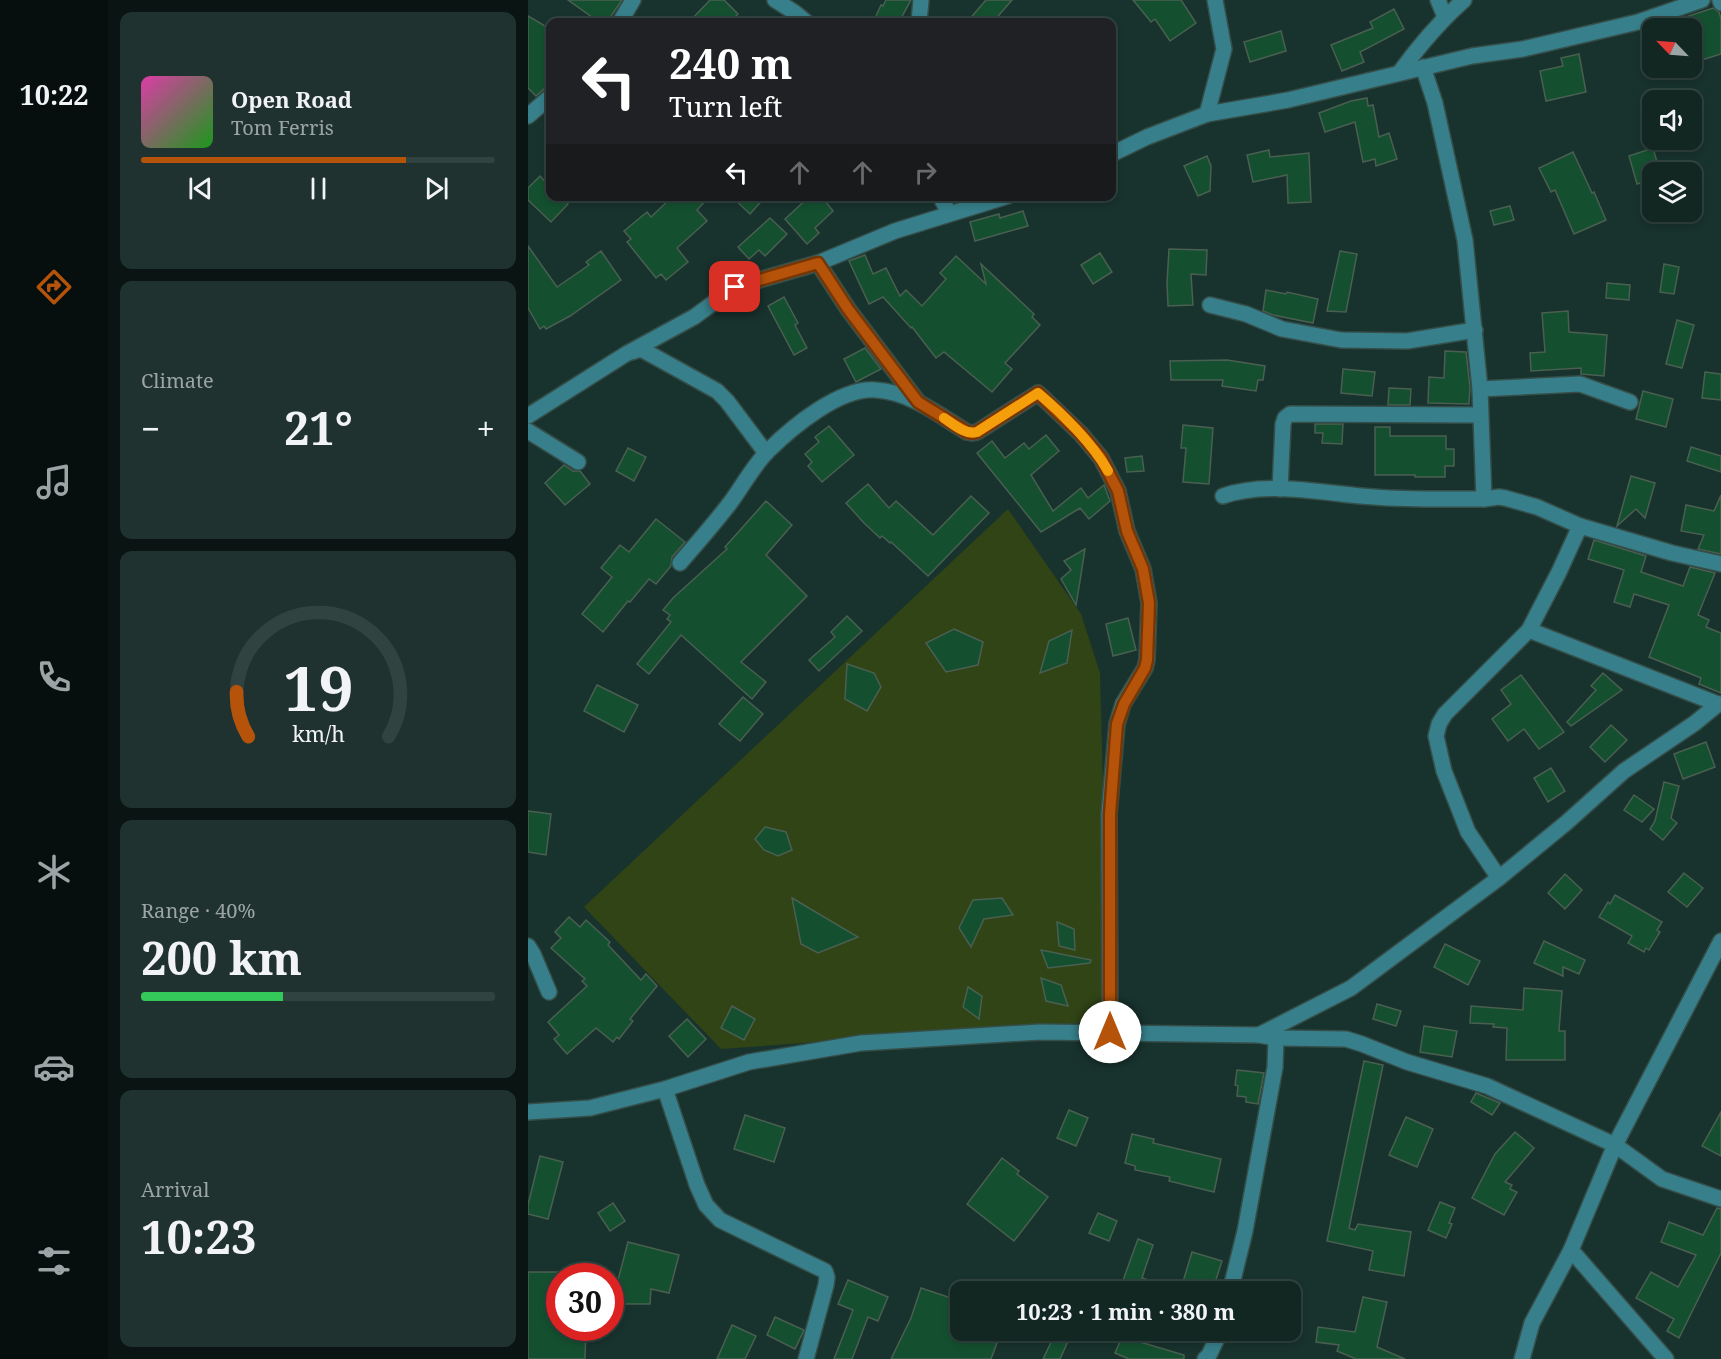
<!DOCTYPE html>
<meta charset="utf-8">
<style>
body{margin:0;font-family:"Noto Serif",serif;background:#1f322f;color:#f1f3f6;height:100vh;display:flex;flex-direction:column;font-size:22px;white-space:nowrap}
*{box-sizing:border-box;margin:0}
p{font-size:20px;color:#9ca5a5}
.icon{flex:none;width:33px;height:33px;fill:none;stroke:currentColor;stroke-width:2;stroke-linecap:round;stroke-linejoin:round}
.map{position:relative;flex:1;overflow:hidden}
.side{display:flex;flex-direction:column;gap:12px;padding:12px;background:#0a1513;width:420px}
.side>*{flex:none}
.hud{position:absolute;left:18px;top:18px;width:570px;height:183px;border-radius:12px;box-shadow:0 3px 9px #0003,0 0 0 2px #314340;background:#202124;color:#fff;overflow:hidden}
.needle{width:39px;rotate:295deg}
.controls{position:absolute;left:1114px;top:18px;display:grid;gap:12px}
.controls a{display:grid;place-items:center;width:60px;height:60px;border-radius:12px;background:#122622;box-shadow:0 3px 9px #0003,0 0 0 2px #314340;font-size:30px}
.speed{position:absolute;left:18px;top:1263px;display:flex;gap:12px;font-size:30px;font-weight:700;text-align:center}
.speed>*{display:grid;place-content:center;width:78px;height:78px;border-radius:50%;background:#122622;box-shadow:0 3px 9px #0003,0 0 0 2px #314340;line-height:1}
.speed .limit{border:9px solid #d22;background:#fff;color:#111}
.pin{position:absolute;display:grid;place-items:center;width:51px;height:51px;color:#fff;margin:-26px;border-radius:12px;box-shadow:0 3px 9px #0006}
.me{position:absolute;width:66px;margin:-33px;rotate:0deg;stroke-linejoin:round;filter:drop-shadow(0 0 4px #0008)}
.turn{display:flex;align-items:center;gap:21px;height:126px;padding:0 24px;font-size:27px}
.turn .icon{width:78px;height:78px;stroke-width:2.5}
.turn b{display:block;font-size:42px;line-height:51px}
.lanes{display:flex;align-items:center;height:57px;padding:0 24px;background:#0003;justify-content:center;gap:30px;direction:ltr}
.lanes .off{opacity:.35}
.big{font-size:45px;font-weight:700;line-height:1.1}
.side .card{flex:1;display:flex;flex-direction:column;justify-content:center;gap:9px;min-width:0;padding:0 21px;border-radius:12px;background:#1f322f}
.side .dial{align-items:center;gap:0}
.dial svg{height:156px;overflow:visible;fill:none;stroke:#314340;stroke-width:7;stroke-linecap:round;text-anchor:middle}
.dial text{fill:#f1f3f6;stroke:none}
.song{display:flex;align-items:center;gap:18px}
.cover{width:72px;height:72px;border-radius:9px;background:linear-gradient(135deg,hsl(320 70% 55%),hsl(120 70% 35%))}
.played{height:6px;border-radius:3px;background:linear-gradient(90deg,#b45309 75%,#314340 75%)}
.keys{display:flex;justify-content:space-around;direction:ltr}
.heat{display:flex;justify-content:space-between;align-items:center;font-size:33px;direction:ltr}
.charge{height:9px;border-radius:4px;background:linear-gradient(90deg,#34c759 40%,#314340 0)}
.trip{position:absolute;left:422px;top:1281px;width:351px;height:60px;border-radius:12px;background:#122622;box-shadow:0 3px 9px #0003,0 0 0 2px #314340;font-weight:700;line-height:60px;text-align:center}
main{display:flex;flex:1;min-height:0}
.menu{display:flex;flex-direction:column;width:108px;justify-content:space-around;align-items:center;background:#070f0e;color:#9ca5a5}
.menu .icon{width:42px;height:42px}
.menu .selected{color:#b45309}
.menu b{font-size:27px;color:#f1f3f6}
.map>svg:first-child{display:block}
.green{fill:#314416}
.building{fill:#14502f;stroke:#4a5f51;stroke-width:1.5}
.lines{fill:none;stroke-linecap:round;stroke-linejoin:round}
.minor-casing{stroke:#354e49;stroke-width:18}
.minor{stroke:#377f8a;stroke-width:15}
.route-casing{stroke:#753606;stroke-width:15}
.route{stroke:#b45309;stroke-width:10}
.slow{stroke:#f59e0b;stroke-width:10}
</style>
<main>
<nav class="menu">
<b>10:22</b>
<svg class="icon selected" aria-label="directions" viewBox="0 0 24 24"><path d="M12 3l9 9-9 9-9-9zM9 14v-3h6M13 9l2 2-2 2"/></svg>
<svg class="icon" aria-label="music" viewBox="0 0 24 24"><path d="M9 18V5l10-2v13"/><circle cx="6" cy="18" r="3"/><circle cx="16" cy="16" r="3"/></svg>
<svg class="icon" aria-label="phone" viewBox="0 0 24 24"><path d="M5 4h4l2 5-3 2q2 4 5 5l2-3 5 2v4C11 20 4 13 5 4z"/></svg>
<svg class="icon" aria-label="climate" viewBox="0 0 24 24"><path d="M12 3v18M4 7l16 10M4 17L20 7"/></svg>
<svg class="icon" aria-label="car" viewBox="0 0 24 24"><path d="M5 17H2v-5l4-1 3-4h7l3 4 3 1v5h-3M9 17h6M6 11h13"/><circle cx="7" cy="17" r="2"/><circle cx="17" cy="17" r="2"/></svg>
<svg class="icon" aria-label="filters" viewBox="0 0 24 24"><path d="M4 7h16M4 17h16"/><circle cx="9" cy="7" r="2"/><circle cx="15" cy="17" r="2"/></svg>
</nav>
<section class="side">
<div class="card">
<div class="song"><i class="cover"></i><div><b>Open Road</b><p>Tom Ferris</p></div></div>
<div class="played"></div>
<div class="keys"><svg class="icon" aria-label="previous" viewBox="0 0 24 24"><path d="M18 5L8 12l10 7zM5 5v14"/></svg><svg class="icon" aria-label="pause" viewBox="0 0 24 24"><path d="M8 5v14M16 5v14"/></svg><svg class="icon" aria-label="next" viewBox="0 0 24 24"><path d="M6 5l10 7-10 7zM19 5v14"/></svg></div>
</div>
<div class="card"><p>Climate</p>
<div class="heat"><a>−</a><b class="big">21°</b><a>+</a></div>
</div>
<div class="card dial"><svg viewBox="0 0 100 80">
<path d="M14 69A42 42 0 1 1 86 69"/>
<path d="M14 69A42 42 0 0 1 8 46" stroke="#b45309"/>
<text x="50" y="56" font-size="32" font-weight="700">19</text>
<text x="50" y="72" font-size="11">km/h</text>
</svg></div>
<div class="card"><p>Range · 40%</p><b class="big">200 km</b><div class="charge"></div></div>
<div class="card"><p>Arrival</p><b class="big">10:23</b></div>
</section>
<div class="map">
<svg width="1193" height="1359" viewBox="0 0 1193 1359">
<rect width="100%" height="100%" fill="#18322d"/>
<!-- green -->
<path class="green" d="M480 509 553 614 572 673 581 1021 193 1049 56 907Z"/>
<!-- building -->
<g class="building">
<path d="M40 0H94L79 22H71Z"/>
<path d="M182 0H196L210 14 202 22H161Z"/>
<path d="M358 0H383L371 22H356L347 18 353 5 355 6Z"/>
<path d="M458 0H484L465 22H439Z"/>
<path d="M605 0H653L668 23 642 41 627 19 623 22Z"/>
<path d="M1185 8 1191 12 1193 19V54L1164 63V28H1130V26Z"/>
<path d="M866 9 876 29 832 52 836 62 814 71 803 45 845 28 842 22Z"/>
<path d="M0 16 22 29V88L16 89 8 96 0 88Z"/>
<path d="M753 31 758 51 722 62 716 42Z"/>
<path d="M1051 54 1058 92 1018 101 1012 71 1035 66 1033 58Z"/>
<path d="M839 98 840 106 845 105 851 137 861 133 869 159 848 166 847 159 835 162 827 122 797 132 791 113 823 101Z"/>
<path d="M1125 148 1132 172H1125V179L1109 184 1101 156Z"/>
<path d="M741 150 742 157 781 153 783 202 760 203 759 175 725 182 719 155Z"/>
<path d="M1045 152 1064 193 1066 192 1078 220 1046 234 1027 190 1023 192 1011 168Z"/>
<path d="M679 156 683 166 682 191 670 196 656 166Z"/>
<path d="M12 176 22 187V196H33L40 204 23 222 0 200V188Z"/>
<path d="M145 196H182L169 210 179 221 149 248 160 262 138 280 133 274 128 278 99 242 103 239 96 231 119 212 123 217Z"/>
<path d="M203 196H238L222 214Z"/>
<path d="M282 196H293L305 211 287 228 291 233 279 244 257 219Z"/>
<path d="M982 206 986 220 966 225 962 211Z"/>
<path d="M495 211 500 226 447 241 442 222 471 214 472 218Z"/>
<path d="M242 218 259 234 237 256 231 250 221 259 210 247Z"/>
<path d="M0 246 29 287 61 265 58 262 73 251 93 280 42 316 18 329 16 326 12 329 0 308Z"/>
<path d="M641 249 679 250 678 275 663 274 665 305 640 306 639 283Z"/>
<path d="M812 251 829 254 818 312 799 311Z"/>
<path d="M572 253 584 272 565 284 553 265Z"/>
<path d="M337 255 345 274 358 268 372 296 378 290 394 306 418 279 412 273 428 256 458 284 453 264 506 314 504 317 512 325 477 363 484 369 464 392 416 352 408 358 384 327 383 328 355 297 341 304 321 261Z"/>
<path d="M1136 264 1151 267 1146 294 1132 292Z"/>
<path d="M1079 283 1102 285 1101 300 1078 298Z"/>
<path d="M738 290 758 294 759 292 790 299 785 323 745 315 735 311Z"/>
<path d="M256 297 270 323 267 325 279 348 266 355 240 306Z"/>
<path d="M1040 311 1041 332 1079 335 1076 376 1053 374V368L1003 371 1002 353 1017 352 1014 313Z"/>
<path d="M1149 320 1166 325 1154 368 1138 364Z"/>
<path d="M337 348 353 369 328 382 316 359Z"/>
<path d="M917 351 938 352 942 387 941 404 900 403 901 377 916 378Z"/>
<path d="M699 360 737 366 735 380H730L728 391 694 386 695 380H643L642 361Z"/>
<path d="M815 369 847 372 844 396 813 393Z"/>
<path d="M1177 372 1193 374V400L1174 398Z"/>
<path d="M861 388 883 389 882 405H860Z"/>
<path d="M1115 391 1145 399 1138 427 1108 419Z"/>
<path d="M787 424H815L814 444 794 443 795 433H787Z"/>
<path d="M655 425 685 428 681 484 655 482 658 448H653Z"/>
<path d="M301 426 326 455 294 482 280 466 284 462 277 454 291 442 287 437Z"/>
<path d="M847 427H862V436H918V449H926V466H917V477H887V475H847Z"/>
<path d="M518 435 531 451 503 475 525 511 553 488 560 498 576 485 582 501 561 519 552 508 513 532 449 453 464 441 477 458 496 443 501 449Z"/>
<path d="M1163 447 1193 456V472L1159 461Z"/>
<path d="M100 448 118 457 106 481 88 471Z"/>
<path d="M614 456 616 471 599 472 597 458Z"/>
<path d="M36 465 45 471H52L62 484 37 505 17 483Z"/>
<path d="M1103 476 1127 483 1117 518 1108 509 1089 526Z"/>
<path d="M340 484 361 508 368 501 405 535 443 496 461 513 400 576 363 542 362 543 354 536 352 538 336 523 318 503Z"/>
<path d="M1193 495V554L1170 549 1176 535 1153 531 1158 505 1186 511Z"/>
<path d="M238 501 264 525 238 555 279 596 213 662 238 682 224 699 153 635 121 674 109 664 143 622 139 619 142 615 135 610 145 598 199 549 197 547Z"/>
<path d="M128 519 157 542 144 557 143 566 128 584 121 579 102 602 100 601 75 632 54 614 84 577 73 568 92 545 101 552Z"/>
<path d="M1066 540 1118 556 1113 572 1155 586 1162 567 1187 573 1170 615 1181 620 1178 627 1193 633V693L1171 684 1173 678 1121 657 1141 605 1106 594 1102 607 1086 602 1096 570 1060 559Z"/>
<path d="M557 549 552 581 548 605 533 579 543 570 536 561Z"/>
<path d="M319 616 334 631 291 671 281 660 307 637 303 632Z"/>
<path d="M600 618 608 650 585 656 578 624Z"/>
<path d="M426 629 455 642 450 665 418 672 398 643Z"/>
<path d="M544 630 539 663 512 673 521 641Z"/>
<path d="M319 664 346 673 353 687 339 711 317 699Z"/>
<path d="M1075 673 1094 690 1043 726 1039 722 1068 690 1063 686Z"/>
<path d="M993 675 1036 732 1011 749 996 729 980 741 964 719 983 704 973 690Z"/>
<path d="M69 685 110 705 96 732 56 711Z"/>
<path d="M215 697 235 714 212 741 191 724Z"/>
<path d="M1083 725 1099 740 1077 762 1062 747Z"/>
<path d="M1178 742 1187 767 1155 779 1146 754Z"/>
<path d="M1023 768 1037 791 1020 802 1006 778Z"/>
<path d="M1136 782 1151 786 1143 818 1149 823 1135 840 1122 829 1127 821Z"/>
<path d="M1106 795 1126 809 1114 822 1096 810Z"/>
<path d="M0 811 23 814 18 855 0 852Z"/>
<path d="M237 827 258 832 264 850 250 856 236 850 227 839Z"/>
<path d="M1156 873 1175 888 1159 907 1140 892Z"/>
<path d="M1037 874 1054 890 1037 909 1020 893Z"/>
<path d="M1087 895 1134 922 1129 930 1132 932 1121 950 1118 948 1116 952 1100 943 1104 936 1071 917 1080 902 1082 904Z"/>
<path d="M264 898 330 937 290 953 273 944Z"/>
<path d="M474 898 485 915 456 919 443 947 431 928 445 900Z"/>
<path d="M41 917 52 927 58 920 82 942 80 945 113 980 118 974 129 986 102 1019 105 1021 91 1039 89 1037 85 1042 68 1028 39 1054 26 1039 31 1035 20 1022 59 986 54 981 57 979 23 948 33 938 27 932Z"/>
<path d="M529 922 546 929 547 950 531 946Z"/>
<path d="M1016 941 1057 960 1051 974 1035 967V976L1006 963Z"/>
<path d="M917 944 952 961 940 985 906 967Z"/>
<path d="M513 950 563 960 562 963 520 968Z"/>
<path d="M513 978 533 985 540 1006 518 1001Z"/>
<path d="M440 987 454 996 451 1019 435 1007Z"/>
<path d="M996 988 1034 991 1031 1031H1037V1060H978L979 1028 965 1027 966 1024 942 1023 943 1006 995 1010Z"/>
<path d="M849 1004 873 1011 868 1026 845 1019Z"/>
<path d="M204 1006 227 1019 216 1040 193 1028Z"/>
<path d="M159 1019 178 1039 160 1057 141 1036Z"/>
<path d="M896 1026 929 1031 924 1057 892 1052Z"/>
<path d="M836 1061 855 1065 821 1228 827 1230 830 1224 883 1232 876 1276 841 1270 845 1251 799 1241Z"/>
<path d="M709 1070 736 1073 730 1104 718 1102V1097L709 1096 710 1086 707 1085Z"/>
<path d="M948 1093 972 1103 964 1115 943 1102Z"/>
<path d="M541 1110 560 1118 548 1146 529 1138Z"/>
<path d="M1193 1112V1156L1174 1146Z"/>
<path d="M217 1115 257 1128 246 1162 206 1149Z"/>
<path d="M878 1117 905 1129 889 1167 861 1155Z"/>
<path d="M987 1132 1006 1148 977 1182 984 1185 982 1189 989 1192 976 1215 944 1198 967 1154Z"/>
<path d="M604 1134 626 1139 625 1143 693 1159 686 1192 641 1181 642 1177 607 1170V1166L597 1163Z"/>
<path d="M12 1156 35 1162 20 1219 0 1214V1205Z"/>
<path d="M474 1158 491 1171 489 1174 520 1197 486 1241 439 1204Z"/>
<path d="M912 1202 927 1208 921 1223 924 1224 918 1238 900 1230Z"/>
<path d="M85 1203 97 1221 82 1231 70 1213Z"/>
<path d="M1189 1208 1193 1209V1253L1151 1338 1139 1331 1146 1319 1108 1298 1123 1272 1150 1287 1168 1255 1133 1242 1141 1222 1175 1235Z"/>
<path d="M570 1213 589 1221 581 1241 561 1233Z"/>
<path d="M610 1239 625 1245 614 1278 646 1288 645 1292H594L597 1284 594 1283Z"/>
<path d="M100 1242 151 1255 141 1293 123 1289 122 1304H86V1280H90Z"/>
<path d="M664 1252 694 1261 684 1292H674L654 1285Z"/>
<path d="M0 1272H32V1328H58L57 1359H0Z"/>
<path d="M320 1280 360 1297 350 1321 340 1317 324 1359H306L325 1310 310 1304Z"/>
<path d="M393 1288 432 1301V1330H462L458 1339 469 1343 463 1359H363L383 1318Z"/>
<path d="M835 1297 859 1302 849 1347 877 1359H828L809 1351 811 1345 788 1342 790 1327 827 1332Z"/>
<path d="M247 1317 276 1330 267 1349 239 1335Z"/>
<path d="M204 1325 228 1336 217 1359H189Z"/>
<path d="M597 1330 614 1337 612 1342 656 1355V1359H601L587 1353Z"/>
<path d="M528 1332 541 1339 532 1359H515Z"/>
</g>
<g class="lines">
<defs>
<g id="minor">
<path d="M247 0 266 12 278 22"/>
<path d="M910 0 917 17"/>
<path d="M1192 0 1193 3"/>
<path d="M92 22 105 0"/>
<path d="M391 22 393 0"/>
<path d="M895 67 907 103 937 240 952 389 956 499"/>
<path d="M872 72C891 46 911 22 936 0"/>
<path d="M679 114 696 49 687 0"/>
<path d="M0 116 22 97"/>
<path d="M584 154 619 137 679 114 760 100 944 56 995 49 1110 22 1174 0"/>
<path d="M412 196 421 213"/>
<path d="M290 263 320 309 390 402"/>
<path d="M682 305 718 314 754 329 813 340 879 341 947 330"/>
<path d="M104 352 113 349 189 391 199 401 238 453"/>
<path d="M952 389 1052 384 1102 402"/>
<path d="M0 416 98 354 166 317 207 287 290 263 367 231 480 196"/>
<path d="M0 431 50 462"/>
<path d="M752 489 755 424 757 418 762 414 952 415"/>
<path d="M695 496C740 480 798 494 846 497 882 500 919 499 956 499L971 497 977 498 1009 507 1052 526 1031 572 1001 630 917 714 911 724 908 736 916 771 940 832 971 878 823 988 731 1035"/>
<path d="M1052 526 1144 553 1193 564"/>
<path d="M152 563C169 543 186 524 202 503 214 487 225 466 240 451 264 427 312 387 348 390 382 392 411 415 439 432L444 433 449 432 510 393 553 434 573 458 590 491 599 531 615 569 621 603 619 660 617 668 595 704 589 724 581 814 582 1032"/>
<path d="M1001 630 1190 704"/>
<path d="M971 878 1038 823 1096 771 1167 723 1190 704H1193"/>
<path d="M0 946 5 954 21 992"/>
<path d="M137 1089 169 1185 178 1205 192 1220 297 1271 299 1277 298 1285 278 1359"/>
<path d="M0 1112 62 1108 137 1089 221 1062 333 1043 512 1032 731 1035 748 1038 818 1039 834 1044 879 1062 959 1086 1087 1145 1134 1179 1193 1199"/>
<path d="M1043 1250 1138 1359"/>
<path d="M702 1292 717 1231 747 1067 748 1038"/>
<path d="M677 1359 681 1355 693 1330"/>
<path d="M994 1359 1004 1323 1043 1250 1087 1145 1193 941"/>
</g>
</defs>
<!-- minor casing -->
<use href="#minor" class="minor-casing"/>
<!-- minor -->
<use href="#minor" class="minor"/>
</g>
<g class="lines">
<defs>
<path id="route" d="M207 287 290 263 320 309 390 402 439 432 444 433 449 432 510 393 553 434 573 458 590 491 599 531 615 569 621 603 619 660 617 668 596 704 589 724 582 814V1032"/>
</defs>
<!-- route casing -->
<use href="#route" class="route-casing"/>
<!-- route -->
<use href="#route" class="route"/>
<!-- slow -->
<path class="slow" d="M416 418C425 424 437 435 449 432L510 393C534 413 565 444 580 471"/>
</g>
</svg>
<div class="controls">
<a><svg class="needle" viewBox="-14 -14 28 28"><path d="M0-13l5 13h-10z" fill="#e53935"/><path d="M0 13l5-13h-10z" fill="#9ca5a5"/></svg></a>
<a><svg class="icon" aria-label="sound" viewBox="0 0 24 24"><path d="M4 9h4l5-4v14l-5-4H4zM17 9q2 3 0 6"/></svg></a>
<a><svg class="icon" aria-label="layers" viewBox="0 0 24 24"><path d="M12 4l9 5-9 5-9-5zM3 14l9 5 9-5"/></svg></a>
</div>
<div class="speed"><div class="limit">30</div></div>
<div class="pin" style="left:207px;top:287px;background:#d93025"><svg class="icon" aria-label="arrive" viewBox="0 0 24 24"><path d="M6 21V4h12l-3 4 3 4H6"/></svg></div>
<svg class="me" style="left:582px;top:1032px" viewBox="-20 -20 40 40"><circle r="19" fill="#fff"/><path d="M0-13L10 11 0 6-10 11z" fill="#b45309"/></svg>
<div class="trip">10:23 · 1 min · 380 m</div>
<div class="hud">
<div class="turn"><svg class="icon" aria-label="left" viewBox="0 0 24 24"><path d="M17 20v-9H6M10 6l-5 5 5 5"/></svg><div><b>240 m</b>Turn left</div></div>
<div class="lanes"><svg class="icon" aria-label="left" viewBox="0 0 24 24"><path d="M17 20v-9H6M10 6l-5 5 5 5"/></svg><svg class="icon off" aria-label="ahead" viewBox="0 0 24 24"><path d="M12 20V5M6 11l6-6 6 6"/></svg><svg class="icon off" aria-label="ahead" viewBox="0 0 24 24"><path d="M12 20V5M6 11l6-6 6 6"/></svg><svg class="icon off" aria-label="right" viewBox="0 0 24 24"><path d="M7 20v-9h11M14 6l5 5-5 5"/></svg></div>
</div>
</div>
</main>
